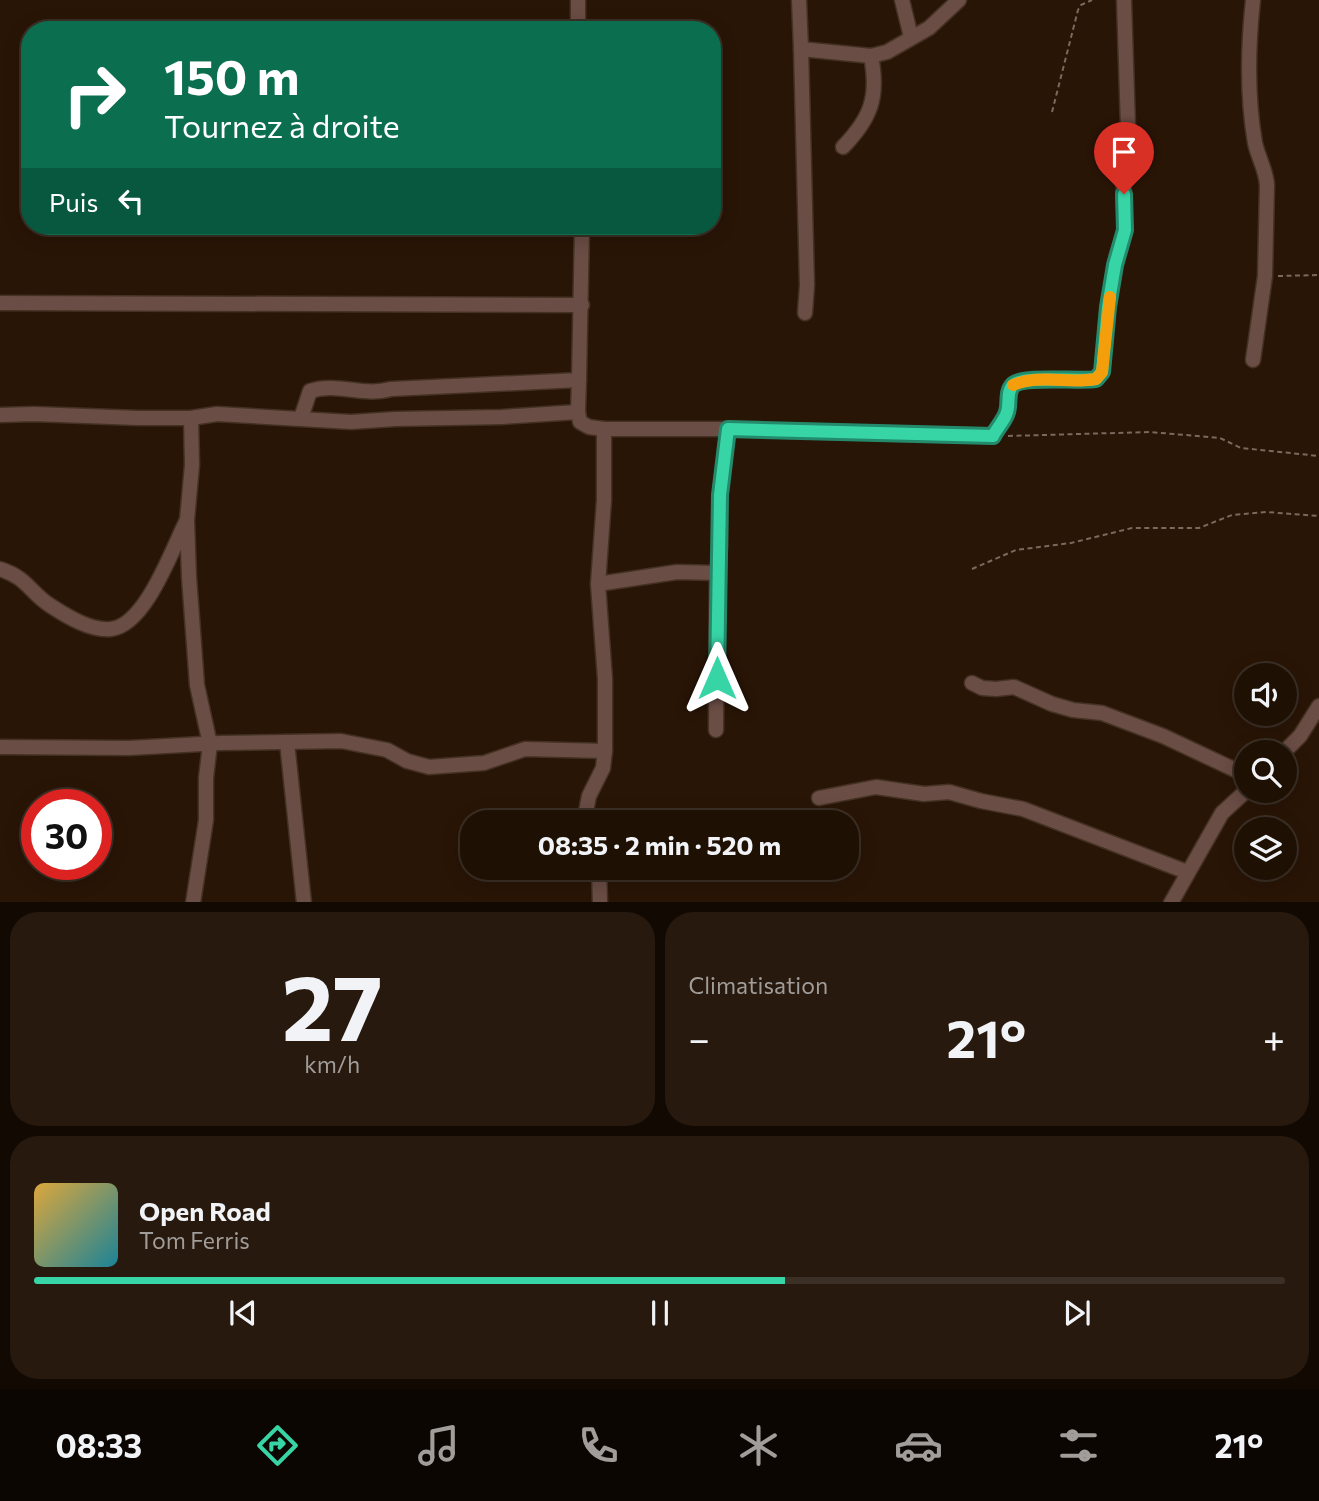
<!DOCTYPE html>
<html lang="fr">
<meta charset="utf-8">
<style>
body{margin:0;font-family:Commissioner,sans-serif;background:#27190e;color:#f1f3f6;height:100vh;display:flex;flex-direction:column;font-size:26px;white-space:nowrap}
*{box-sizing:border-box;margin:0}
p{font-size:23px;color:#a19d9a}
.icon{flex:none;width:38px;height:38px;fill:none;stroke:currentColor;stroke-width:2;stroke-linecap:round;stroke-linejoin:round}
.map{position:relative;height:902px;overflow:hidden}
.side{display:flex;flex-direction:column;gap:10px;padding:10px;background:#110902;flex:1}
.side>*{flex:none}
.guide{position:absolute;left:21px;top:21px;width:700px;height:214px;border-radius:28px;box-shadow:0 4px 18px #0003,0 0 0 2px #3c3026;background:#0b6e4f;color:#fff;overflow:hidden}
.buttons{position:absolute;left:1234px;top:663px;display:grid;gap:14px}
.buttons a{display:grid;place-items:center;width:63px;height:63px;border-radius:50%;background:#1f1004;box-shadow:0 4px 18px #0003,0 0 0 2px #3c3026;font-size:35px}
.speed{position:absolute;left:21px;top:789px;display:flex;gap:14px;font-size:35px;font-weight:700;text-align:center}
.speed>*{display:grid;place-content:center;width:91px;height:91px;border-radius:50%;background:#1f1004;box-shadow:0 4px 18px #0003,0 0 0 2px #3c3026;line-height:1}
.speed .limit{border:10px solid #d22;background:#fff;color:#111}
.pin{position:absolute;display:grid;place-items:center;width:60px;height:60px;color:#fff;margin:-72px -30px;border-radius:50% 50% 50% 0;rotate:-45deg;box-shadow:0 0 7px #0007}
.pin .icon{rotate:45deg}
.me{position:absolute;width:77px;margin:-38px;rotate:0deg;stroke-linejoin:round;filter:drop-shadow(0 0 5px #0008)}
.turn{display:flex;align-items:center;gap:24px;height:147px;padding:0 28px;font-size:32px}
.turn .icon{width:91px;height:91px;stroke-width:2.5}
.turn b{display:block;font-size:49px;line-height:60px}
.then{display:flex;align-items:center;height:66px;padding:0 28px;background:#0003;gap:14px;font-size:26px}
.big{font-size:52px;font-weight:700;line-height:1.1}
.side .widget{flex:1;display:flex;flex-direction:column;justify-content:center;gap:10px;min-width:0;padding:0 24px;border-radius:28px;background:#27190e}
.side .dial{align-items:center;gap:0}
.dial b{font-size:91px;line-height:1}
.song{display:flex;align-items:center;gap:21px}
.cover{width:84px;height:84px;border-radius:10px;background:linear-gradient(135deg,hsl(40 70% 55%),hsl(190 70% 35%))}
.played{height:7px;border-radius:4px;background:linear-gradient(90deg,#37d4a6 60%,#3c3026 60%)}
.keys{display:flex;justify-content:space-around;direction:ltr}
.heat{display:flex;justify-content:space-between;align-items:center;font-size:38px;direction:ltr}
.side .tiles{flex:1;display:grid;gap:10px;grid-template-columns:1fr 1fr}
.widget:last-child{grid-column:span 2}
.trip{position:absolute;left:460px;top:810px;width:399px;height:70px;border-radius:28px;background:#1f1004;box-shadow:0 4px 18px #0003,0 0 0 2px #3c3026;font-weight:700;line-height:70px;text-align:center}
.menu{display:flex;height:112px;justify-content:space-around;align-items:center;background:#0c0602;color:#a19d9a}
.menu .icon{width:49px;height:49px}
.menu .active{color:#37d4a6}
.menu b{font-size:32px;color:#f1f3f6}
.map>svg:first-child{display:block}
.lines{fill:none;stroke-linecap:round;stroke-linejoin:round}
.minor-casing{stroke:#443123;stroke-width:17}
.path{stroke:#7a695c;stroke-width:2;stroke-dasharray:5 3.5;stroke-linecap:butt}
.minor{stroke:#6a4d45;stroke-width:14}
.route-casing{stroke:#248a6c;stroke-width:18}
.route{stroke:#37d4a6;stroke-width:12}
.slow{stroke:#f59e0b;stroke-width:12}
</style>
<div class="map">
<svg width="1319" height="903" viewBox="0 0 1319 903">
<rect width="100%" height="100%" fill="#291506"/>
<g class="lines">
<defs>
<g id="minor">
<path d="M578 0V30"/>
<path d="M799 0 801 49 871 56 887 52 929 28 959 0"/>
<path d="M902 0 911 37"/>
<path d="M801 49 807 285 805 313"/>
<path d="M843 147C871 118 879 97 871 56"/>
<path d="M0 303 582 305"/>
<path d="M1253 360 1265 276 1267 185C1266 170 1258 157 1255 143 1247 97 1248 46 1253 0"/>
<path d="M578 412 580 422 589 427 604 429H728L993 436C997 427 1005 420 1007 412 1010 404 1006 392 1013 385 1024 375 1079 382 1096 379L1102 372 1108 307 1117 255 1125 230 1123 169 1128 127 1124 0"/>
<path d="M0 415 34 414 138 418H191L217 414 351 422 395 419 502 417 578 412 579 380"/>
<path d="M191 418 192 465 187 520 189 577 197 685 210 744 206 778V820L193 903"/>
<path d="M301 418 310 391C337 382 364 397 391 389L579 380 582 226"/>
<path d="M0 569C28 578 29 592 51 606 68 617 91 631 111 629 146 625 172 549 186 522"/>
<path d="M598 584 604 500V429"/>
<path d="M972 683 982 688 996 689 1014 687 1052 704 1073 710 1102 713 1163 736 1246 775"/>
<path d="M716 730 717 573 720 547V495L728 429"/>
<path d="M287 742 304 903"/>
<path d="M0 747 129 748 220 743 341 741 387 750 407 761 429 767 484 763 525 749 605 751"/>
<path d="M1284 752 1300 736 1319 706"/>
<path d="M819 798 876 787 924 794 949 792 981 801 1023 809 1187 872"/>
<path d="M584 822 589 796 603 768 605 751V679L598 584 677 572 717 573"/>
<path d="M599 868 600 903"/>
<path d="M1171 903 1222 813 1246 791"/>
</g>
</defs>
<!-- minor casing -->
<use href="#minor" class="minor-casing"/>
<!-- path -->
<g class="path">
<path d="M1052 112 1078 10 1081 5 1092 0"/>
<path d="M1278 276 1319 275"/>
<path d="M1008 436 1150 432 1220 438 1241 448 1319 456"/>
<path d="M972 569 1016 550 1071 543 1132 528H1199L1232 515 1266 512 1319 516"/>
</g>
<!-- minor -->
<use href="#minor" class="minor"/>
</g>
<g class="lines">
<defs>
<path id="route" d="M717 678 720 495 728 429 993 436C997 428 1005 420 1007 412 1010 404 1006 392 1013 385 1024 375 1079 382 1096 379L1102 372 1108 307 1115 265 1125 230 1124 194"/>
</defs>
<!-- route casing -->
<use href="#route" class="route-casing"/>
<!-- route -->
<use href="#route" class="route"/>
<!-- slow -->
<path class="slow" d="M1013 385C1039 374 1069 384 1096 379L1102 372 1110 297"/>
</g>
</svg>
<div class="buttons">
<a><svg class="icon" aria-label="sound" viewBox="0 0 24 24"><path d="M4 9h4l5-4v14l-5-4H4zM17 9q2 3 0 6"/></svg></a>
<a><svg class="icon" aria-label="search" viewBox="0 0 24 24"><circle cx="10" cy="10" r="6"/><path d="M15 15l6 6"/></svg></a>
<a><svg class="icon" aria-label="layers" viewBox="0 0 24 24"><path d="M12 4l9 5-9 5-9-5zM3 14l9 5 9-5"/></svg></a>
</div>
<div class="speed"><div class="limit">30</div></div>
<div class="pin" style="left:1124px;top:194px;background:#d93025"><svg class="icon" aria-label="arrive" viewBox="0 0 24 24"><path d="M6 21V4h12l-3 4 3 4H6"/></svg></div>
<svg class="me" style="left:717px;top:678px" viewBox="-20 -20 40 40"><path d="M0-17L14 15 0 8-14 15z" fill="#37d4a6" stroke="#fff" stroke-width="4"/></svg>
<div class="trip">08:35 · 2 min · 520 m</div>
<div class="guide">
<div class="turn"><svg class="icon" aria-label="right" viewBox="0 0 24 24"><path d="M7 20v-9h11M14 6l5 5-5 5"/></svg><div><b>150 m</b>Tournez à droite</div></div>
<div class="then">Puis<svg class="icon" aria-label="left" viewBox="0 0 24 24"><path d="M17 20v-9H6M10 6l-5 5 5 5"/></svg></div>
</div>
</div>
<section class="side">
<div class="tiles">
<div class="widget dial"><b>27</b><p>km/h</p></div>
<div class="widget"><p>Climatisation</p>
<div class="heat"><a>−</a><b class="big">21°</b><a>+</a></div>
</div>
<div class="widget">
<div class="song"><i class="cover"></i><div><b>Open Road</b><p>Tom Ferris</p></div></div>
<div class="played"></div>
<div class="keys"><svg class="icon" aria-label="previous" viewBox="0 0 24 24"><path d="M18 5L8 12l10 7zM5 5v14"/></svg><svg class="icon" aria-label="pause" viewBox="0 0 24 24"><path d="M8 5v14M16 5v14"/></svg><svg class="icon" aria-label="next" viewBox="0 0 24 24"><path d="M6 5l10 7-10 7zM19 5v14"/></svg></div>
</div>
</div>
</section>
<nav class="menu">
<b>08:33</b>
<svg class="icon active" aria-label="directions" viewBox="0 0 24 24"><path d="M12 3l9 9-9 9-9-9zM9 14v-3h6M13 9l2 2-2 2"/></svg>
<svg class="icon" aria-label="music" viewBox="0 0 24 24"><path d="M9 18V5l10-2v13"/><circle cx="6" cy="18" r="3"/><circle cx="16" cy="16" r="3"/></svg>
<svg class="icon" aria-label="phone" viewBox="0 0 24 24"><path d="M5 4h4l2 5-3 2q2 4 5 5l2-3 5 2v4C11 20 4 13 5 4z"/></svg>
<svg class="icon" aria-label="climate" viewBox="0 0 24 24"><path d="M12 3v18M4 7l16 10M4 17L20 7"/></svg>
<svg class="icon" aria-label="car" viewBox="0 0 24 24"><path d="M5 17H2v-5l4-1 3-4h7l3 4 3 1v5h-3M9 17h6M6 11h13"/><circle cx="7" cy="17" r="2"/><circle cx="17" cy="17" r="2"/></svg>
<svg class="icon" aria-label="filters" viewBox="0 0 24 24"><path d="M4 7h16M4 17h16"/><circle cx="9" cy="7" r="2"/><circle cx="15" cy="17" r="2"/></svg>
<b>21°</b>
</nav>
